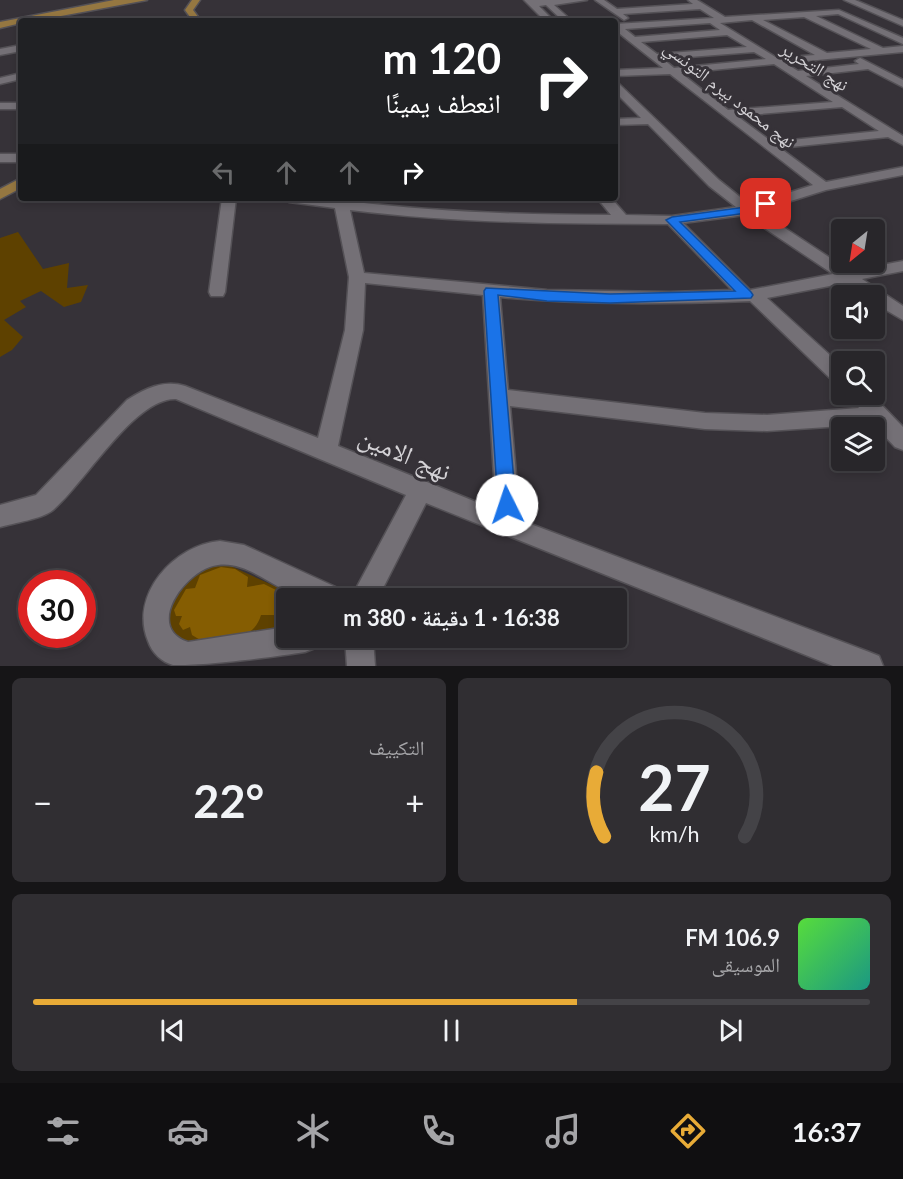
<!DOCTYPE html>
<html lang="ar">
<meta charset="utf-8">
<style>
body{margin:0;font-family:Lato,"Noto Naskh Arabic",sans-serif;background:#302e32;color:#f1f3f6;direction:rtl;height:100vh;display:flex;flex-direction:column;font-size:22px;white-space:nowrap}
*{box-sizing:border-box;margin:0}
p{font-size:20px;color:#a5a5a8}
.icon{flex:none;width:33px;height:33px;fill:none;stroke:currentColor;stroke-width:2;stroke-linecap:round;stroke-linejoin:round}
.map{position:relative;height:666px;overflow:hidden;direction:ltr}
.drawer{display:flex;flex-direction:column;gap:12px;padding:12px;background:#161517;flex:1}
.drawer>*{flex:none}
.banner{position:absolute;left:18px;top:18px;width:600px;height:183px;border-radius:6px;box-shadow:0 3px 9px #0003,0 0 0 2px #444347;direction:rtl;background:#202124;color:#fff;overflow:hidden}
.needle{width:39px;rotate:210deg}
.buttons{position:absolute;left:831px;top:219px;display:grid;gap:12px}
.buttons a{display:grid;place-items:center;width:54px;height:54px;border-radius:6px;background:#28262a;box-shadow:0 3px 9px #0003,0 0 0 2px #444347;font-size:30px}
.speed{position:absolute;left:18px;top:570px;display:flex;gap:12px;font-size:30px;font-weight:700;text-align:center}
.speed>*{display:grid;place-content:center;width:78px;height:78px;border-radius:50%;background:#28262a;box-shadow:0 3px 9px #0003,0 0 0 2px #444347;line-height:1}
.speed .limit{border:9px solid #d22;background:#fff;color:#111}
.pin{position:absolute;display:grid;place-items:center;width:51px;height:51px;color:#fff;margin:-26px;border-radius:12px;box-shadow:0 3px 9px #0006}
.me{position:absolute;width:66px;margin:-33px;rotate:356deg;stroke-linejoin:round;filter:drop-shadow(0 0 4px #0008)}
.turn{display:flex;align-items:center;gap:21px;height:126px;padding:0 18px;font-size:27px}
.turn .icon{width:78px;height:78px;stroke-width:2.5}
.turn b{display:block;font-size:42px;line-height:51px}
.lanes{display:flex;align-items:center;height:57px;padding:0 18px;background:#0003;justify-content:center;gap:30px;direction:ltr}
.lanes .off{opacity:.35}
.big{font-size:45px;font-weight:700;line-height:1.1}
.drawer .tile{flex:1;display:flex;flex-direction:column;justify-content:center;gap:9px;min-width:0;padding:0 21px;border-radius:9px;background:#302e32}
.drawer .dial{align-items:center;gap:0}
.dial svg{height:156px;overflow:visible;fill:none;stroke:#444347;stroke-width:7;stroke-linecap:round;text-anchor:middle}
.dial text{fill:#f1f3f6;stroke:none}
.song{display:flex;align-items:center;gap:18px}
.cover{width:72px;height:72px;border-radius:9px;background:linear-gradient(135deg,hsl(110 70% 55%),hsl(170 70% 35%))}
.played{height:6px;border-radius:3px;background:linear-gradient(90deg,#e8ab37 65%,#444347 65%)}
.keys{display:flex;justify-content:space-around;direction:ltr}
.heat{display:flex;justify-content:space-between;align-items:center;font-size:33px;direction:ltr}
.drawer .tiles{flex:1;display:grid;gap:12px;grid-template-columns:1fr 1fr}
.tile:last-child{grid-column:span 2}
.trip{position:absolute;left:276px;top:588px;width:351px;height:60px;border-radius:6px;background:#28262a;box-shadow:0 3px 9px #0003,0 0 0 2px #444347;font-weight:700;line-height:60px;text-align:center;direction:rtl}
.tab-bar{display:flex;height:96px;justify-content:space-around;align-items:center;background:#100f11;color:#a5a5a8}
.tab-bar .icon{width:42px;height:42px}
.tab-bar .active{color:#e8ab37}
.tab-bar b{font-size:27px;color:#f1f3f6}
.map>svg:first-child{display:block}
.green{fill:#5e4100}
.forest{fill:#855d02}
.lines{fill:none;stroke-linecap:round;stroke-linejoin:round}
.minor-casing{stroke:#545156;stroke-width:3}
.major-casing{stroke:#545156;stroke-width:3}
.minor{fill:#747076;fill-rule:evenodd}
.major{fill:#957741;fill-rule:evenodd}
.route{fill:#1a73e8;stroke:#114b97;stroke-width:1.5}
.labels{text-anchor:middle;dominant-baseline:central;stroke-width:6;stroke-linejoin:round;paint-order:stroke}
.far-street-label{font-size:18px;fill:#d3d1d5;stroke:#363238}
.near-street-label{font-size:26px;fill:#d3d1d5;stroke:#363238}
</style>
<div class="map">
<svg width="903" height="666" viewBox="0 0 903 666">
<rect width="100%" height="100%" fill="#363238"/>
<!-- green -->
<g class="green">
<path d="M18 232 43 269 69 263 67 288 88 285 81 302 64 307 41 291 20 301 26 307 4 320 23 337 12 350 0 357V238Z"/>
<path d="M224 563 301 598H286V627L204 644 190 645 171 632 167 622 170 598 198 568Z"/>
</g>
<!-- forest -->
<path class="forest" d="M221 567 235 569 248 577 247 587 264 584 284 594 286 606 277 615H261C257 629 246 639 229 635L211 641 208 638 202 641 192 635 190 627 183 630 179 624 182 616H176L174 610 186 589 195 588 200 575Z"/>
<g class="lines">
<defs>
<g id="minor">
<path d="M524 0H587L554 5 572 21H563L546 5 539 6 554 21H545Z"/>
<path d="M595 0H604L617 9 693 4 688 0H697L725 17 839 10 903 38V44L838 14 816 16 883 48 903 46V52L785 63 798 71 859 64 855 61 860 58 903 80V87L868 69 806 76 903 136V145L888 137 780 148 826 182 903 167V175L826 190 759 211 850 271 903 261V271L862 279 903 306V320L874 303V296H864L845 283 767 298 842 366V385L835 383 750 301C666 304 583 305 500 297L508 390 705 413 767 415 859 408 848 394H871L903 427V450L895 447 873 424 767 431 705 429 510 406 520 520 869 652 879 656 883 666H833L426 503 378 598H351L406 495 176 399C135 397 84 484 53 510 42 519 14 523 0 527V505L36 495 127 400C144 389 164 379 185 386L318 438 345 330 349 277 335 208 289 202 282 198H347L348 201C435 212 523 215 611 215L597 198H611L626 215 672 216 736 207 709 186 648 124 615 125V119L641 118 615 92V83L619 84 719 180 750 205 813 185 670 74 615 76V70L663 68 615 30V24L714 18 700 9 623 14 628 18 624 20ZM804 17 871 49 827 53 763 20ZM752 20 815 55 777 58 720 23ZM710 23 720 30 635 37 625 29ZM727 35 747 47 657 54 641 42ZM754 52 766 59 674 68 663 59ZM774 64 833 102 728 110 681 73ZM842 107 879 131 772 142 737 116ZM350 210C456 223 562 224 668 224L732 290 670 292 547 290 364 273ZM745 215 833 274 750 290 683 223ZM365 283 483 295 496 510 338 446 363 330Z"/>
<path d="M844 0H855L903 20V26Z"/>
<path d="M21 45V51L0 55V49Z"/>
<path d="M21 73V79L0 84V78Z"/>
<rect x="0" y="103" width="21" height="6"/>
<rect x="0" y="154" width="21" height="8"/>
<path d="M222 198H236L225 292 223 296H211L209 292Z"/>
<path d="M220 541 244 545 340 589 344 598C331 598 315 601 303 598 275 590 249 561 218 565 187 568 143 627 188 642L286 627V638H319L315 648 305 652C274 657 201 666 173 665 162 662 152 653 148 641 129 595 174 545 220 541Z"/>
<path d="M345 638H373L375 666H347Z"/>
</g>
<g id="major">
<path d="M114 0H147L34 21H21V23L0 28V22Z"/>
<path d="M192 0H200L193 10 201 21H193L185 10Z"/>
<path d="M21 178V188L0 199V189Z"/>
</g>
</defs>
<!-- minor casing -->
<use href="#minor" class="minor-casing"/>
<!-- major casing -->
<use href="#major" class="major-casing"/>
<!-- minor -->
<use href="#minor" class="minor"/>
<!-- major -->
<use href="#major" class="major"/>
</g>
<!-- route -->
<path class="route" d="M766 201H770V206L747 213 680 222 751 292 753 295 751 298 610 303 547 301 498 295 516 505 514 511 507 513 501 511 498 505 484 291 486 288 610 294 735 291 666 220 672 217 746 207Z"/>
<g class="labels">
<!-- far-street labels -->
<g class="far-street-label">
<text transform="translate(815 66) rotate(32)">نهج التحرير</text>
<text transform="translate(730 94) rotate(38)">نهج محمود بيرم التونسي</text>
</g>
<!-- near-street labels -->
<g class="near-street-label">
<text transform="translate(405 453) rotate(23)">نهج الامين</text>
</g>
</g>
</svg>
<div class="buttons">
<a><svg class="needle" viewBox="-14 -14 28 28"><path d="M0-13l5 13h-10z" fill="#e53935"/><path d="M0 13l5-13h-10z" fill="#a5a5a8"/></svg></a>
<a><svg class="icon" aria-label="sound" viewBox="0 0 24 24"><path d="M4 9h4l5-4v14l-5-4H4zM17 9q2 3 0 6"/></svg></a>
<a><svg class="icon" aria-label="search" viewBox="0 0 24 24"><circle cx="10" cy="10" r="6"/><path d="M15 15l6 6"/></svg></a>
<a><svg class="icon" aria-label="layers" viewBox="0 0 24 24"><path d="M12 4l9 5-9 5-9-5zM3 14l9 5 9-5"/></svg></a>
</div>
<div class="speed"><div class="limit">30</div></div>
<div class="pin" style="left:766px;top:204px;background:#d93025"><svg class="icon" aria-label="arrive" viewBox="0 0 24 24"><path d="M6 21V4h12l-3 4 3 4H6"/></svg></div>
<svg class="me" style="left:507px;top:505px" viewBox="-20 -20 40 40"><circle r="19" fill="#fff"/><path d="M0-13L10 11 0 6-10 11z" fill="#1a73e8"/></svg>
<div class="trip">16:38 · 1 دقيقة · 380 m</div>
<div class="banner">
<div class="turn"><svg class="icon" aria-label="right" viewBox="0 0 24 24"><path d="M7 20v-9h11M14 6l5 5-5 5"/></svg><div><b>120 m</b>انعطف يمينًا</div></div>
<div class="lanes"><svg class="icon off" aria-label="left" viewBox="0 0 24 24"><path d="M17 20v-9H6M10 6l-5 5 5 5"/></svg><svg class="icon off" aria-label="ahead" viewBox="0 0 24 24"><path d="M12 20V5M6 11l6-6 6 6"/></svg><svg class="icon off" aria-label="ahead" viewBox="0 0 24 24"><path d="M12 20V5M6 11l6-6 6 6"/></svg><svg class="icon" aria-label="right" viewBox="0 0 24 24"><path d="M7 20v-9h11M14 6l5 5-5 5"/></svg></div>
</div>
</div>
<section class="drawer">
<div class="tiles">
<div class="tile dial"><svg viewBox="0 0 100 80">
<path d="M14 69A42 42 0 1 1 86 69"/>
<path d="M14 69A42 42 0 0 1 10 36" stroke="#e8ab37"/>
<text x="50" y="56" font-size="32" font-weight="700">27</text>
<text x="50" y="72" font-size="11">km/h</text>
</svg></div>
<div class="tile"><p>التكييف</p>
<div class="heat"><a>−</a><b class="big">22°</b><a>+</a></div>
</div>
<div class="tile">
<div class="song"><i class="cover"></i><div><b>106.9 FM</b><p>الموسيقى</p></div></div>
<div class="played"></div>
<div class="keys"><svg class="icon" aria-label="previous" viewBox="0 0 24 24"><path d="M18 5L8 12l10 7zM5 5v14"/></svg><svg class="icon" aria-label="pause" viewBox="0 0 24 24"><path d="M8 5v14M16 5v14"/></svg><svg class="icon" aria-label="next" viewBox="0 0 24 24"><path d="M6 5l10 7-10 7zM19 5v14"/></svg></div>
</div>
</div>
</section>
<nav class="tab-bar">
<b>16:37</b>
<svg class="icon active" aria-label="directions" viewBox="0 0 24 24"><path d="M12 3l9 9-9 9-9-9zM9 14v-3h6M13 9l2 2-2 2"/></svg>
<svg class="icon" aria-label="music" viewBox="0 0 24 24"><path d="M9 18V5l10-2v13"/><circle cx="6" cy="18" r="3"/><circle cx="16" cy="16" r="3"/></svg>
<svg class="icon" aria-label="phone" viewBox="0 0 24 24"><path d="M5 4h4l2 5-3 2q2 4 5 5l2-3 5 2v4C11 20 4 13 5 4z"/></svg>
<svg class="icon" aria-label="climate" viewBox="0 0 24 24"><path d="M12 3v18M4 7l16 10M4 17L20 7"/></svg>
<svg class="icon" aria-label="car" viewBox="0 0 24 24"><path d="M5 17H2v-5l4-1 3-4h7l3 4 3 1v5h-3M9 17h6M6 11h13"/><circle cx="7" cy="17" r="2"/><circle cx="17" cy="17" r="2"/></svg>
<svg class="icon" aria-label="filters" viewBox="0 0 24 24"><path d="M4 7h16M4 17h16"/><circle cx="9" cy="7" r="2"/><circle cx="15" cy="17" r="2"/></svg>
</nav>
